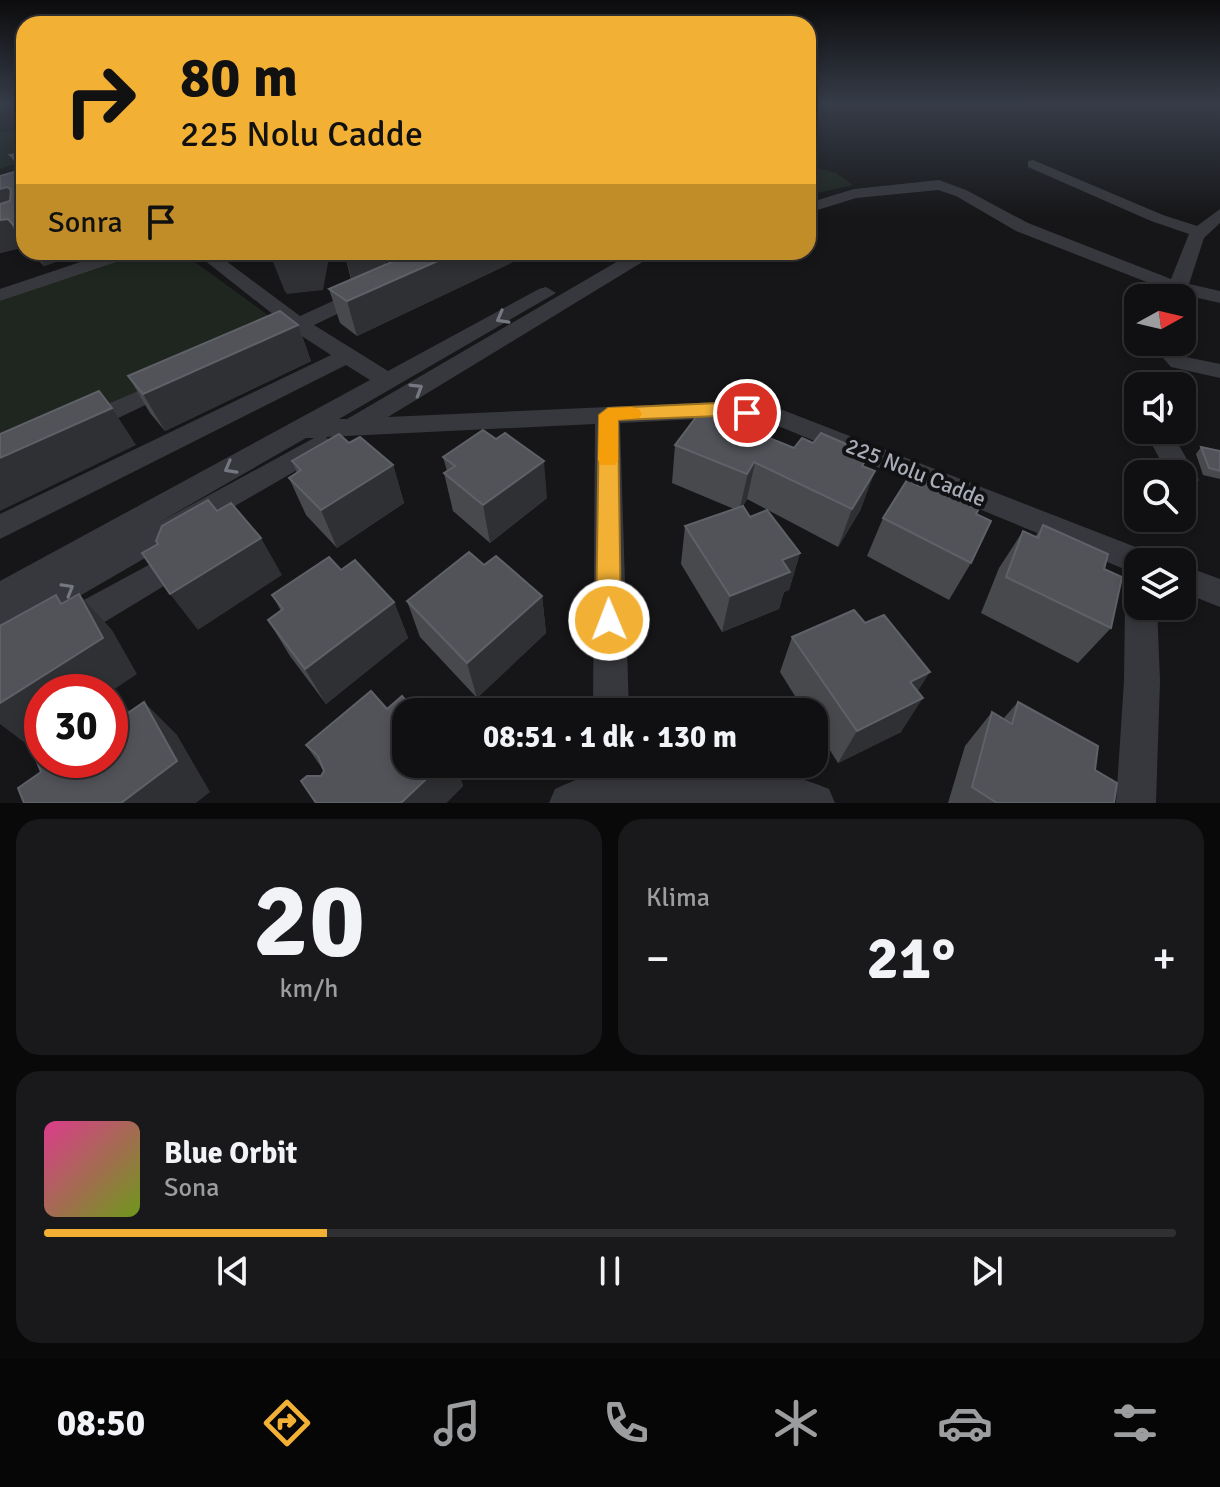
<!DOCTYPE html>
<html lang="tr">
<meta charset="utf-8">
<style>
body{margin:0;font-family:Signika,sans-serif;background:#19191b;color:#f1f3f6;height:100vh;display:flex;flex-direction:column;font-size:30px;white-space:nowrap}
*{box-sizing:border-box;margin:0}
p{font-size:26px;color:#9c9d9f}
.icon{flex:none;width:44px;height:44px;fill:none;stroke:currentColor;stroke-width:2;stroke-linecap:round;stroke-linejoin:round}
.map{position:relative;height:803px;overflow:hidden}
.details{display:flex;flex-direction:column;gap:16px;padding:16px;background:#09090a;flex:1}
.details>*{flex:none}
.guide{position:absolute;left:16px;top:16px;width:800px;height:244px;border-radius:24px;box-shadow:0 4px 12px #0003,0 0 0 2px #303032;background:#f2b134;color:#111;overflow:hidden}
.needle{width:52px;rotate:82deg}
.buttons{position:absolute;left:1124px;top:284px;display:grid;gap:16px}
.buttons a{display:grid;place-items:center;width:72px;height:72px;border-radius:16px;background:#101012;box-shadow:0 4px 12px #0003,0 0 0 2px #303032;font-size:40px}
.speed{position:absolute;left:24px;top:674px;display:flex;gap:16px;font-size:40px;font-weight:700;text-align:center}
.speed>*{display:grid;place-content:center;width:104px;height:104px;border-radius:50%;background:#101012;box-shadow:0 4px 12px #0003,0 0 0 2px #303032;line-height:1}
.speed .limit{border:12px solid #d22;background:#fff;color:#111}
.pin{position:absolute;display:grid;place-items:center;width:68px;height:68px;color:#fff;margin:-34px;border:4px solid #fff;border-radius:50%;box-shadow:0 2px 8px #0007}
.me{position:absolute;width:88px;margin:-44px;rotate:359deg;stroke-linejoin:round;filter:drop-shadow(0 0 6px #0008)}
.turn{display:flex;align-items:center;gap:28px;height:168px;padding:0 32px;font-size:36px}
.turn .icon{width:104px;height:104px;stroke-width:2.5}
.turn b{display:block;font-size:56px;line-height:68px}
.then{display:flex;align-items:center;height:76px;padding:0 32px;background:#0003;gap:16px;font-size:30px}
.big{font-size:60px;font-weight:700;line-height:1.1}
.details .card{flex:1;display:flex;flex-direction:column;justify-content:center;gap:12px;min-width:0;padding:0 28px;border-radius:24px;background:#19191b}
.details .dial{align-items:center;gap:0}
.dial b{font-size:104px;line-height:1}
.song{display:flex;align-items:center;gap:24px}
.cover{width:96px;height:96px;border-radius:12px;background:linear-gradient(135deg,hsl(330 70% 55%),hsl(80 70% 35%))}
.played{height:8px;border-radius:4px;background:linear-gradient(90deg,#f2b134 25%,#303032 25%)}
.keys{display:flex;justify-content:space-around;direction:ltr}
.heat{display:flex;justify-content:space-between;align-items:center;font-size:44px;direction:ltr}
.details .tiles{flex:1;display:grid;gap:16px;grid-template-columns:1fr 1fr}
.card:last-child{grid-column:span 2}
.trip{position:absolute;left:392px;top:698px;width:436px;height:80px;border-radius:24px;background:#101012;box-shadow:0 4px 12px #0003,0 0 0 2px #303032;font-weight:700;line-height:80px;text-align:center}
.tabs{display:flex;height:128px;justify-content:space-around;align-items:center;background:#060607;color:#9c9d9f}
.tabs .icon{width:56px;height:56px}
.tabs .on{color:#f2b134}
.tabs b{font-size:36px;color:#f1f3f6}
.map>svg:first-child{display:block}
.green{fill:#1e261f}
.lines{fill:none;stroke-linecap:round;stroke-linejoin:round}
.minor{fill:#37383d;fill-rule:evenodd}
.wall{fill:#47494d}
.shaded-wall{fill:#2f3033}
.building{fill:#525359;stroke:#5f6168;stroke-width:2}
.oneway{stroke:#757881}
.route{fill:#f2b134;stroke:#9d7322;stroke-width:2}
.slow{fill:#f59e0b}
.labels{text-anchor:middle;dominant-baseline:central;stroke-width:8;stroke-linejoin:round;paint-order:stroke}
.street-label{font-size:22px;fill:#a8adb8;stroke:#111113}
</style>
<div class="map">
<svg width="1220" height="803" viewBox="0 0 1220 803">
<rect width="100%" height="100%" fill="#161618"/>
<!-- green -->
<g class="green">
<path d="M24 131V161L0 169V132Z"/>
<path d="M808 165 836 173 853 185 808 195Z"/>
<path d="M140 252H181L279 323V328L0 456V301Z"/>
</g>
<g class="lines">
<!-- minor -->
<g class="minor">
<path d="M1033 160 1163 215 1197 226 1220 209V223L1204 238 1189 284 1220 291V303L1185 295 1182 301V298H1164L1167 290 1016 231 956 196 938 190 856 198 808 213V203L854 189 939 180 966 190 1028 223 1171 279 1189 234 1151 221 1028 167V161Z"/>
<path d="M110 252H137L134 256 0 301V289Z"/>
<path d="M194 252H214L300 316 357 290H371L374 294 371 298 314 325 388 371 539 289 546 287 556 293 339 419H347L625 257 621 252H642L647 257 644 261 388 417 719 402 775 407 1151 553 1155 562H1138V574L1129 571 771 423 719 418 620 423 629 712H593L595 424 326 437 334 445 330 451 0 642V581L370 380 346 365 0 539V514L331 355 297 333 275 344H259L256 339 284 323ZM306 438H314L158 523Z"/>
<path d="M1156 342H1178L1177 348 1186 357 1220 364V378L1171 367 1155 349Z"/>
<path d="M169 378 177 380 181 385 177 390 95 429 86 431 77 429 74 423 77 417Z"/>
<path d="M1144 430H1170L1199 480 1195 487 1182 489V474H1168Z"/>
<path d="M171 553 182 557 186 566 182 575 80 637 68 641 56 637 51 626 56 615Z"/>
<path d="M1182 565 1220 579V607L1182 592Z"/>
<path d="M1138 593V606H1157L1160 681 1156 803H1116L1124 681 1125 606 1130 596Z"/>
<path d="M640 764C703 763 770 764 829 789L835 803H549L555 789C583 776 608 767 640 764Z"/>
</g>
</g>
<!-- wall -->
<g class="wall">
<path d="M24 152V247L0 253V176L19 171 10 155Z"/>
<path d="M30 252H84L44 266Z"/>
<path d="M344 252H386V264L415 252H534L357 336 340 323 329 289 351 279Z"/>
<path d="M298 325 311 361 165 431 150 413 128 376Z"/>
<path d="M711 416 764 422 761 435 794 448 865 467 861 509 838 547 747 499 743 506 750 517 800 553 789 590 784 592 779 609 722 632 681 564 685 526 734 509 672 483 675 445Z"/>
<path d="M496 439 547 498 490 543 453 511 444 473 447 471 443 457Z"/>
<path d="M349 443 393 465 404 503 337 548 306 515 289 478 297 473 292 461Z"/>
<path d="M1201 447 1220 451V479L1203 475 1196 454Z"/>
<path d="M883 518 971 563 949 600 867 556Z"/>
<path d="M1043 525 1104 569 1111 628 1078 663 981 613 999 568 1023 531 1035 537Z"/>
<path d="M484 565 542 596 546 633 477 698 420 637 407 601Z"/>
<path d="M341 570 394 602 408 638 326 704 290 656 268 620 281 611 272 595Z"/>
<path d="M792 637 918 692 901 732 838 763 814 725V712H805L780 672Z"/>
<path d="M1018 702 1095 770 1114 803H948L965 746 992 712 1003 719Z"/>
<path d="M306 745 406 764H455L463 786 446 803H316L321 776 324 771Z"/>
</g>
<!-- shaded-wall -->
<g class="shaded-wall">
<path d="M7 187 23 213 0 220V189Z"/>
<path d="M8 219 24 247 0 253V220Z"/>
<path d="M35 252H84L44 266Z"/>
<path d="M234 252H293L294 254 237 260Z"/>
<path d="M313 252H330L323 290 287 294 286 292H285L272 259Z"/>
<path d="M344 252H386L385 274 352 280Z"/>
<path d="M458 252H534L357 336 347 301Z"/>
<path d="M298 325 311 361 165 431 143 394Z"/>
<path d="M112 408 136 445 0 511V458Z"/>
<path d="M764 422 747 499 739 512 757 433Z"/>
<path d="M544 461 547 498 490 543 483 505Z"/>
<path d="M393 465 404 503 337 548 321 510Z"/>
<path d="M875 471 861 509 838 547 852 509Z"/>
<path d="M261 538 282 575 198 630 170 594Z"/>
<path d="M800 553 789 590 784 592 779 609 722 632 730 596 782 560Z"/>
<path d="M79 594 112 630 137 674 110 692H42V737L29 746 0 724V703Z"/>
<path d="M542 596 546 633 477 698 467 663Z"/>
<path d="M394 602 408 638 326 704 305 669Z"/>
<path d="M930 672 909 705 923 698 901 732 838 763 857 731 910 682Z"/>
<path d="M115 697 150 730 125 715Z"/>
<path d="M144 702 177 735 210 792 196 803H121Z"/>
<path d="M442 764H455L463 786 446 803H401Z"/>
</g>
<!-- building -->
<g class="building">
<path d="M24 152V166L10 155Z"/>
<path d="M24 169V236L8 219 0 220V204L10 201 11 189 7 187 0 189V176Z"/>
<path d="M274 252H313L312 257 275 261 276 258 272 259Z"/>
<path d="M415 252H458L347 301 329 289Z"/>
<path d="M280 311 298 325 143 394 128 376Z"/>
<path d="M99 391 112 408 0 458V434Z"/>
<path d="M718 406 764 422 757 433 794 448 802 438 813 443 821 433 869 454 862 466 875 471 852 509 754 462 747 474 675 445 700 412 711 416Z"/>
<path d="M483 430 496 439 505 433 544 461 483 505 444 473 455 466 443 457Z"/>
<path d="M339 434 349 443 360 437 393 465 321 510 289 478 301 470 292 461Z"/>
<path d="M1201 447 1220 451V471L1209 468Z"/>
<path d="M927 476 983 501 976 514 991 521 971 563 883 518 907 480 921 487Z"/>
<path d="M208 500 217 511 231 503 261 538 170 594 142 553 158 544 156 541 162 526Z"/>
<path d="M743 506 750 517 767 510 800 553 782 560 790 572 730 596 685 526Z"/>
<path d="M1043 525 1108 554 1104 569 1122 577 1111 628 1006 577 1023 531 1038 538Z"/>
<path d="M469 552 484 565 496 556 542 596 467 663 407 601Z"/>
<path d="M329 557 341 570 355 560 394 602 305 669 268 620 283 609 272 595Z"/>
<path d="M79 594 103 638 0 703V626L56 595 61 604Z"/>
<path d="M854 610 865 623 884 615 930 672 910 682 923 698 857 731 792 637Z"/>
<path d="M371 691 387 709 402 696 415 712H406V764H442L401 803H316L301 781 307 776H321L324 771 318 756 306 745Z"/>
<path d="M115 697 125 715 144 702 177 761 121 803H24L18 788 41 772 33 752 42 746V760H110V700Z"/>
<path d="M1018 702 1098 746 1095 770 1117 783 1114 803H997L972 787 992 712 1012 724Z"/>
</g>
<!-- one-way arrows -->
<defs><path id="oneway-chevron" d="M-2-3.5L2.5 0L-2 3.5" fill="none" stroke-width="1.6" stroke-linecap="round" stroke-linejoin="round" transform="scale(2)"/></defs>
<g class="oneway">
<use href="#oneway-chevron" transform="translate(502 318) rotate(151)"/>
<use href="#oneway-chevron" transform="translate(417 389) rotate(-31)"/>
<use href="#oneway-chevron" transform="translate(230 468) rotate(151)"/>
<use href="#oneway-chevron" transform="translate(68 589) rotate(-30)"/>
</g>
<!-- sky -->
<linearGradient id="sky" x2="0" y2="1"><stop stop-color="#0c0c0d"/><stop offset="0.48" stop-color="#363c48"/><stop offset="1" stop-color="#363c48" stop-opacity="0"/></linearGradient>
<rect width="1220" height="217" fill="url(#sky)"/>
<!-- route -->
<path class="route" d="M719 403 747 406 756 413 747 419 719 416 618 420 621 620 617 628 609 631 600 628 596 620 599 415 608 408Z"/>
<!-- slow -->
<path class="slow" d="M632 407 639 409 642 414 639 418 618 420V460L615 465H601L598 460 599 415 608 408Z"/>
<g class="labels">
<!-- street labels -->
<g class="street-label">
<text transform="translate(916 472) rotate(22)">225 Nolu Cadde</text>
</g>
</g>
</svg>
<div class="buttons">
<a><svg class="needle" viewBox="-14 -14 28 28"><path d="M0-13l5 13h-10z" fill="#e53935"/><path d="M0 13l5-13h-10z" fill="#9c9d9f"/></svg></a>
<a><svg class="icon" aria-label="sound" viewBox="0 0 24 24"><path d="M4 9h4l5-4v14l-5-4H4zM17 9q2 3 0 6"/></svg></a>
<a><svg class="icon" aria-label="search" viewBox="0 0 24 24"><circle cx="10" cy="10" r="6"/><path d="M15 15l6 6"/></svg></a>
<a><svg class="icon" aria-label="layers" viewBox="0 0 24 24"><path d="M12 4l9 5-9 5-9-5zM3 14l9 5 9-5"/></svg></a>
</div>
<div class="speed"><div class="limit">30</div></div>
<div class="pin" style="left:747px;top:413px;background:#d93025"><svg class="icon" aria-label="arrive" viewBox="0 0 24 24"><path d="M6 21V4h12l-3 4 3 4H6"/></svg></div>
<svg class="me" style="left:609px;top:620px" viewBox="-20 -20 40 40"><circle r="17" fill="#f2b134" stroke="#fff" stroke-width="3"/><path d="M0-11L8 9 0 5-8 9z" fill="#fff"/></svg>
<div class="trip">08:51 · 1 dk · 130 m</div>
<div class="guide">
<div class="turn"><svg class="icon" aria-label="right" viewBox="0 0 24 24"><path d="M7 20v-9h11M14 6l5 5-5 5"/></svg><div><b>80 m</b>225 Nolu Cadde</div></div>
<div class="then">Sonra<svg class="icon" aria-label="arrive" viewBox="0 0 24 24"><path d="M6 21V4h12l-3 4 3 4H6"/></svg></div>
</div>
</div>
<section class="details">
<div class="tiles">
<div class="card dial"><b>20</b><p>km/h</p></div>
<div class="card"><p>Klima</p>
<div class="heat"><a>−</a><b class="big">21°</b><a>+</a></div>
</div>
<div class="card">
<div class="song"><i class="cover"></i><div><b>Blue Orbit</b><p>Sona</p></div></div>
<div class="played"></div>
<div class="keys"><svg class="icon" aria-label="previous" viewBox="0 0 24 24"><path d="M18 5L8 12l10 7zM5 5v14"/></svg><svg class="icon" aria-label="pause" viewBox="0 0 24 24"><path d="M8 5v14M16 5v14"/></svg><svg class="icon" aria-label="next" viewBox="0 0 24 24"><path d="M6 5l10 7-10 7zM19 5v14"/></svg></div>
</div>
</div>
</section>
<nav class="tabs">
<b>08:50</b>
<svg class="icon on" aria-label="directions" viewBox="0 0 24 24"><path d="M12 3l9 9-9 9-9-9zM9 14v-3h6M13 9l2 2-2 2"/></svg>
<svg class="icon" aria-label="music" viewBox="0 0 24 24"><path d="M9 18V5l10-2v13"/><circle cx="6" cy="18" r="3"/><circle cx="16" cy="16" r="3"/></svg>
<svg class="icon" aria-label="phone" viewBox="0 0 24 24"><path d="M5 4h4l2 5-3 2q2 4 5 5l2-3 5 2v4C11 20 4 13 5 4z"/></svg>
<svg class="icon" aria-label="climate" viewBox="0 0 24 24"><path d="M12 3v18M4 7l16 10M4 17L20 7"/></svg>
<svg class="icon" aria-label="car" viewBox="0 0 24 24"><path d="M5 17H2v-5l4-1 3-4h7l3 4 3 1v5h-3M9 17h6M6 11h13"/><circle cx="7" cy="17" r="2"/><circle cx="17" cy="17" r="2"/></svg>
<svg class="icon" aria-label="filters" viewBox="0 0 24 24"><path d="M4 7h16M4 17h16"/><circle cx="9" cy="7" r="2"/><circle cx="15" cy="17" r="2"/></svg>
</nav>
